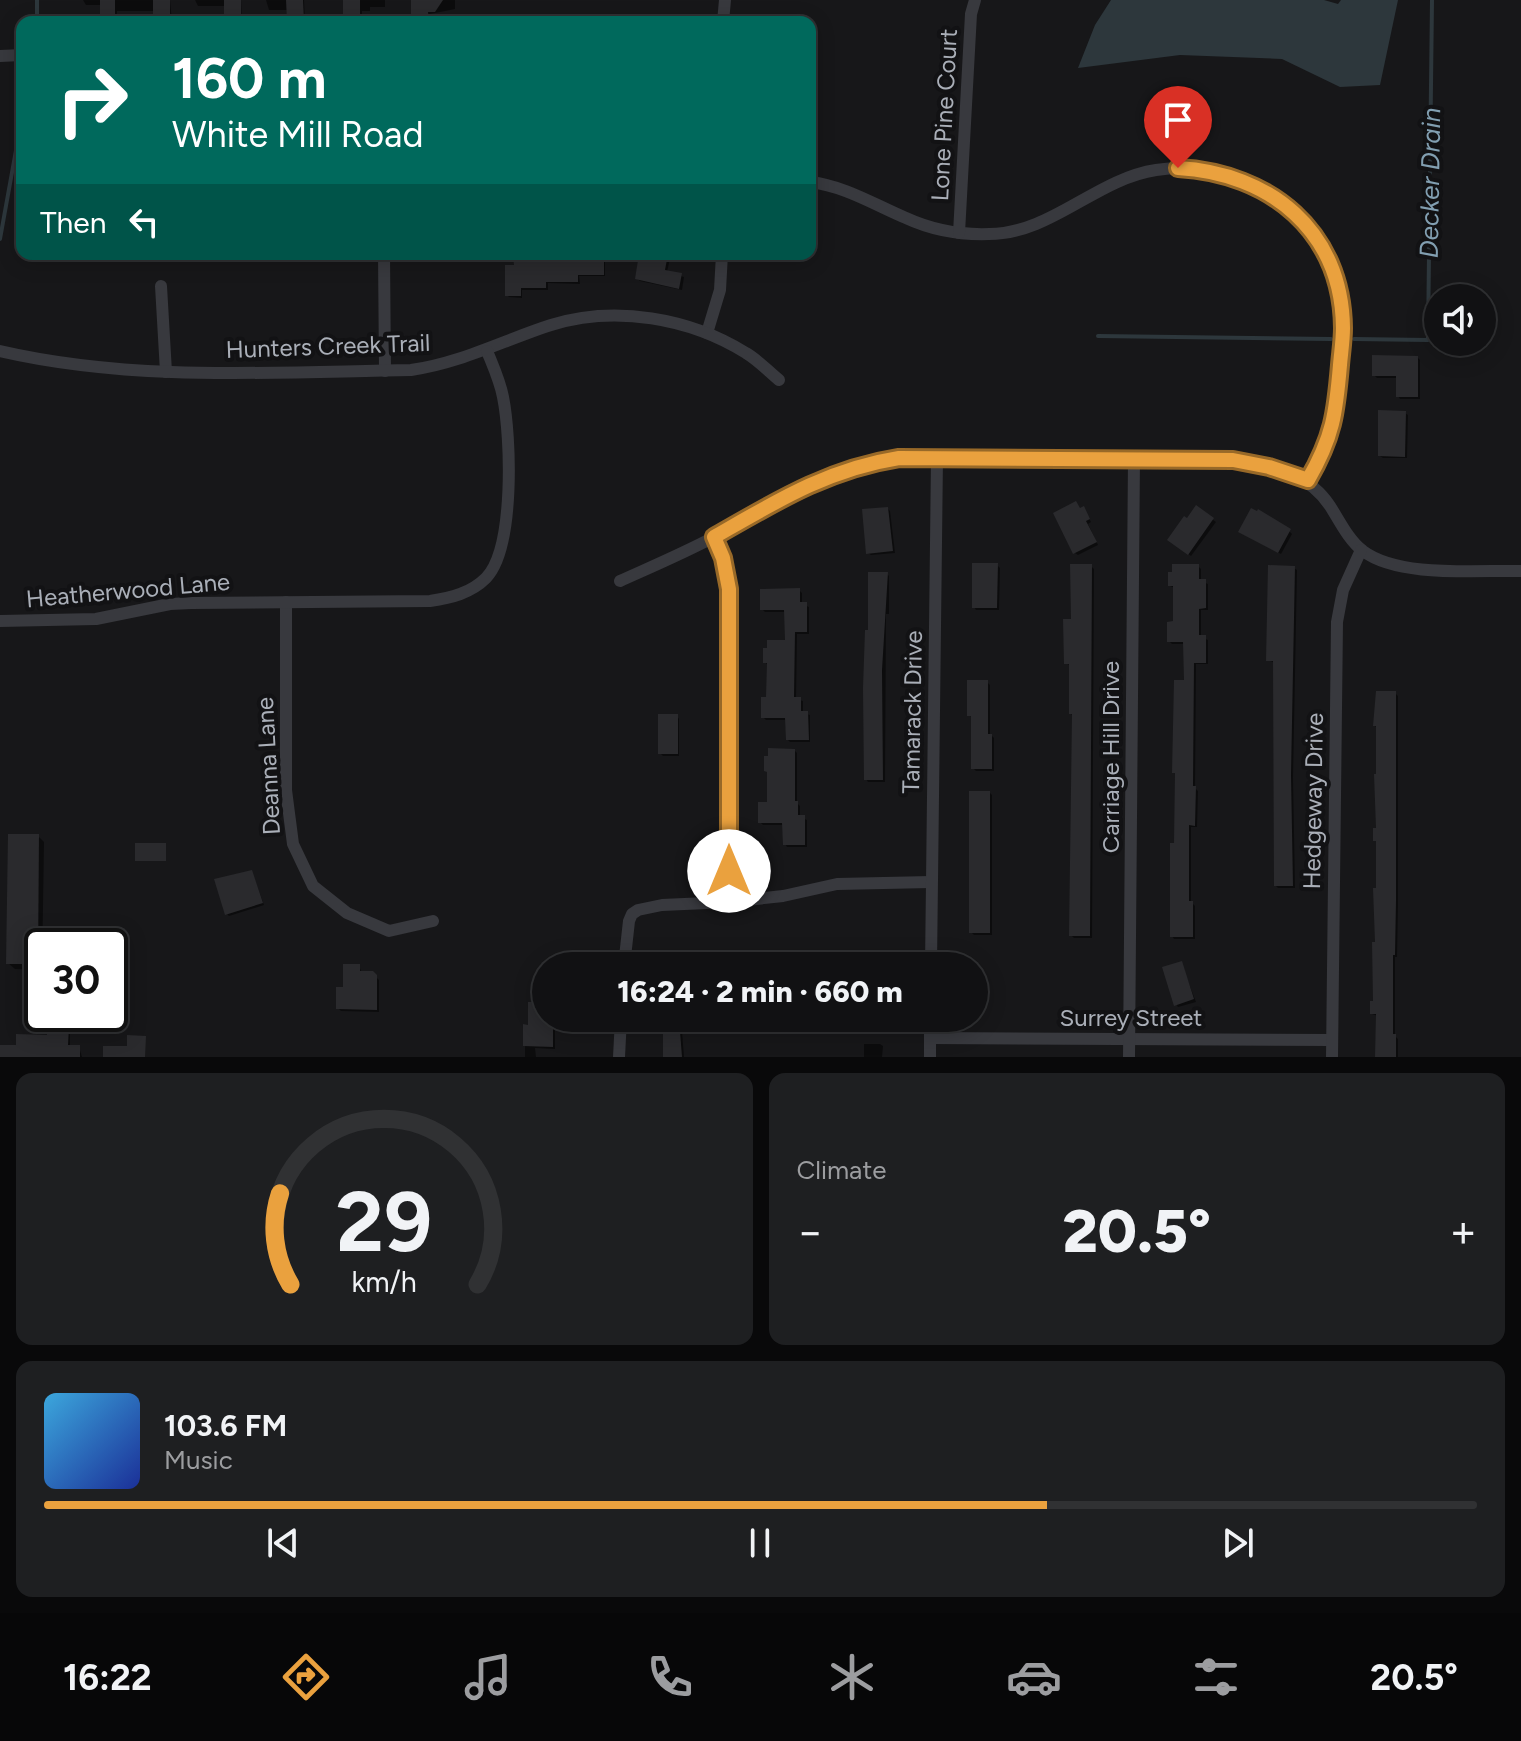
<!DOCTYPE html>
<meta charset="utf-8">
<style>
body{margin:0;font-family:Figtree,sans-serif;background:#1e1f21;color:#f1f3f6;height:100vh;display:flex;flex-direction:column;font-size:30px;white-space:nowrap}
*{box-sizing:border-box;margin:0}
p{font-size:26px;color:#9c9da0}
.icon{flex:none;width:44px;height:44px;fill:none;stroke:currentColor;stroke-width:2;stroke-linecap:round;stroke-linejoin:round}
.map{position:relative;height:1057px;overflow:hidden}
.details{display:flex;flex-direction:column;gap:16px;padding:16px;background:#09090a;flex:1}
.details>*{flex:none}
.top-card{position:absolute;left:16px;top:16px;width:800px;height:244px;border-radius:16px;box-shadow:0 4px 20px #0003,0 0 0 2px #303133;background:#00695c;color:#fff;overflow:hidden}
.tools{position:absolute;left:1424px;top:284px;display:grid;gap:16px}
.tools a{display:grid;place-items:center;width:72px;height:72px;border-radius:50%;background:#111113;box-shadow:0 4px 20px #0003,0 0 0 2px #303133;font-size:40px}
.speed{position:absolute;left:24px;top:928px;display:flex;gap:16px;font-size:40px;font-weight:700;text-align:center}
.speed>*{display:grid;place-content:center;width:104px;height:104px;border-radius:50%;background:#111113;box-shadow:0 4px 20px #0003,0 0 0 2px #303133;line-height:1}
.speed .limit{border:4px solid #111;border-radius:12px;background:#fff;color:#111}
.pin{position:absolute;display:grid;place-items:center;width:68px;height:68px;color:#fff;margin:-82px -34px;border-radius:50% 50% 50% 0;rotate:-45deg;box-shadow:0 0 8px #0007}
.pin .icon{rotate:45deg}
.me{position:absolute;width:88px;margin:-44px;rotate:0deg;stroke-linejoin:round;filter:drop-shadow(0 0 6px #0008)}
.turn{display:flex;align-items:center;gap:28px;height:168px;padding:0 24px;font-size:36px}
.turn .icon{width:104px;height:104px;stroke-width:2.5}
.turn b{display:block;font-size:56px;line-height:68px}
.then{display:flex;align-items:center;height:76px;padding:0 24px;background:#0003;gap:16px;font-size:30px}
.big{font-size:60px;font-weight:800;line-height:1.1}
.details .tile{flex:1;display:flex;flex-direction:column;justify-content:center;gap:12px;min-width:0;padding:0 28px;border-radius:16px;background:#1e1f21}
.details .dial{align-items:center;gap:0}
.dial svg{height:208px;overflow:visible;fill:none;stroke:#303133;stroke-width:7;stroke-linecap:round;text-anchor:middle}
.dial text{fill:#f1f3f6;stroke:none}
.song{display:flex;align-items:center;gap:24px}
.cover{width:96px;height:96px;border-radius:12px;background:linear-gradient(135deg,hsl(200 70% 55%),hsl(230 70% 35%))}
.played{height:8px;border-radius:4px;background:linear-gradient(90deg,#eaa13e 70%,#303133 70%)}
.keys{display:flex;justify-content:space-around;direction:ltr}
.heat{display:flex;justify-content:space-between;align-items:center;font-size:44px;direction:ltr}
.details .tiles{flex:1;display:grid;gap:16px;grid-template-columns:1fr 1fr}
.tile:last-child{grid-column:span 2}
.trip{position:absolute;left:532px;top:952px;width:456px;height:80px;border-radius:40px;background:#111113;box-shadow:0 4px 20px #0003,0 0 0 2px #303133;font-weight:800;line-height:80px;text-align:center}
.tabs{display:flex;height:128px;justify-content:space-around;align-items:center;background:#070708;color:#9c9da0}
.tabs .icon{width:56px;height:56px}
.tabs .current{color:#eaa13e}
.tabs b{font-size:36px;color:#f1f3f6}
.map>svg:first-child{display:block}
.water{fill:#2d373c}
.shadow{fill:#0007}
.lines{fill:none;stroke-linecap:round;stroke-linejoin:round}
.stream{stroke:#2d373c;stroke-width:4}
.building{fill:#2a2a2d}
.minor{stroke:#38393e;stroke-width:12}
.route-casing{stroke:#986928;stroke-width:20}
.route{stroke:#eaa13e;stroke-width:14}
.labels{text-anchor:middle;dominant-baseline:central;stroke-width:8;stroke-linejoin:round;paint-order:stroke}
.street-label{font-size:24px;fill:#aaafb8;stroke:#121214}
.water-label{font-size:26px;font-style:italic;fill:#829fb1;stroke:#121214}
</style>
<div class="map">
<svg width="1521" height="1057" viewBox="0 0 1521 1057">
<rect width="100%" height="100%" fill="#171719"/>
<!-- water -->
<path class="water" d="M1111 0H1324L1338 4 1341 0H1398L1380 85 1340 87 1282 59 1180 55 1078 68 1095 25Z"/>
<!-- shadow -->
<g class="shadow">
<path d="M83 0H170L172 22H157L155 11H117V22H104L102 5H86Z"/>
<path d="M195 0H241L242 22H229L226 6H198Z"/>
<path d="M266 0H304L305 22H290L289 10H269Z"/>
<path d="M345 0H385V7H370V11H362V22H347L345 20Z"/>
<path d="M420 0H455V9L430 14V22H414Z"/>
<path d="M656 15H682L685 22H656Z"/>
<path d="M564 254H605V276H579L580 284 548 283V290H522V298L509 297 507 295 516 267Z"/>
<path d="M641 254H671L667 272 684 277 682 290 640 281 637 278Z"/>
<path d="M1418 358 1420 360V399H1400L1398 396V378H1377L1374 375Z"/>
<path d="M1405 413 1408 415 1407 458H1383L1380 456Z"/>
<path d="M1197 508 1216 522 1191 556 1172 542Z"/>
<path d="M888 509 890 511 895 553 871 555 868 553Z"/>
<path d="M1081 510 1086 512 1091 522 1088 524 1098 545 1078 555 1075 553Z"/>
<path d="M1289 531 1292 534 1281 554 1243 534Z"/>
<path d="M997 565 1000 568 999 610H976L974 607Z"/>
<path d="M1091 566 1094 569 1092 938H1074L1071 935 1074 716 1071 714V666L1066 663 1073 621Z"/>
<path d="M1198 566 1201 569V581L1208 584V610H1201V637L1208 640V664H1196L1195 788 1198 791 1197 827H1191V902L1195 906V939H1174L1172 936 1177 775 1174 772 1186 682 1185 644H1172L1169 641 1175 623V588L1170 586Z"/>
<path d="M1294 568 1297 570 1293 778 1295 888H1278L1276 886 1275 663 1268 660Z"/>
<path d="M887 574 889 576V614H886L885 782H868L866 779 870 632Z"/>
<path d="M799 590 802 593V604L809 607V634H797L796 699 803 701V713L810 715V742H790L788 740 787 720H766L763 717 768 699 769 666 765 662 787 642 786 612H765L762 609Z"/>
<path d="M987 682 990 685V734L994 738V771H976L973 768V718L969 715Z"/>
<path d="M1395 693 1398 696V905L1397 957H1395V1036L1398 1039V1057H1377L1378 1016 1372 1014 1375 1004 1378 890V729L1375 726Z"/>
<path d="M677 716 679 719V756H663L660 753Z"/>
<path d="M795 751 797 753V803L800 806V817L807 820V847H787L785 844 784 825H763L760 822 769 804V774L766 771Z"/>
<path d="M990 793 992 795V935H974L971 932Z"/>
<path d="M38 836 44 842 42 970 15 969 8 963Z"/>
<path d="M252 872 264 905 229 916 227 914Z"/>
<path d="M1181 963 1196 1002 1178 1007 1176 1004Z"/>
<path d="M359 966 362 973H372L379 980V1012L341 1011 338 1008Z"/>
<path d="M546 1004V1018L555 1020V1049L535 1048 536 1057H525V1026L530 1027Z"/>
<path d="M665 1018H681L684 1057H665Z"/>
<path d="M865 1018H889V1021H868Z"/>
<path d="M68 1029 70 1032V1047H79L82 1057H0V1047H18Z"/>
<path d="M864 1044H880L883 1046 882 1057H864Z"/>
</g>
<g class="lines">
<!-- stream -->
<g class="stream">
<path d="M37 19V0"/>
<path d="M0 239 22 117"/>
<path d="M1098 336 1331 339"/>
<path d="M1354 339 1428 340 1432 0"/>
</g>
</g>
<!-- building -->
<g class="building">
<rect x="100" y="0" width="15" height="21"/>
<path d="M153 0H170V21L153 22Z"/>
<path d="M224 0H241V20L224 21Z"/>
<path d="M286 0H303L304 21H287Z"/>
<path d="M343 0H360V20L343 21Z"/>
<path d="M411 0H443L435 12H428L429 21 411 22Z"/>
<path d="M562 254H604V275H578V282H546V288H521V296H505V265H514L513 256Z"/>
<path d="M639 254H668L665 270 682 273 679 289 635 279Z"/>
<path d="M1372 355 1418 356V397H1396V376H1372Z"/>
<path d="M1378 410 1406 411 1405 457 1378 456Z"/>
<path d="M1076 501 1080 508 1084 506 1090 519 1086 521 1097 542 1073 554 1053 513Z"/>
<path d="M1196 505 1214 518 1188 555 1167 540 1184 516 1187 518Z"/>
<path d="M888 507 893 551 866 554 862 509Z"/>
<path d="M1251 508 1257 511 1258 509 1291 529 1278 553 1238 532Z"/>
<path d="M972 563H998L997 608H972Z"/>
<path d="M1070 564H1092L1090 936H1069L1072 714H1069V664H1064L1063 619H1071Z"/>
<path d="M1172 564H1199V579H1206V608L1199 609V635H1206V663H1194L1193 786H1196L1195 826 1189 825V901H1193V937H1170V843H1174L1175 773H1172L1174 680H1184L1183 642H1167V622L1173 621V586H1168V572H1172Z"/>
<path d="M1268 565 1295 566 1291 775 1293 886H1274L1273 661H1266Z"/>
<path d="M868 572H888L882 670 883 780H864L863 688 865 630H868Z"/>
<path d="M800 588V602H807V632H795L794 697H801V711H808L809 740H786L785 718H761V697H766L767 663H763V648H767V640H785L784 610H760V589Z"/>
<path d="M967 680H988V734H992V769H971V716H967Z"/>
<path d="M1376 691H1396V901L1395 955H1393V1034H1396V1057H1375L1376 1014H1370V1001H1373L1372 942H1375L1373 888H1376V841H1373V828H1376L1374 774H1376V726H1373Z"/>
<rect x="658" y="714" width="20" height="40"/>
<path d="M768 748 795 749V801H798V815H805V845H783L782 823H758V802H767V772L764 771V756H768Z"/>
<rect x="969" y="791" width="21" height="142"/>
<path d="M8 834H39L38 964H6Z"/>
<rect x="135" y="843" width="31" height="18"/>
<path d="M252 870 263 903 225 915 214 879Z"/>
<path d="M1182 961 1194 999 1174 1006 1162 967Z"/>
<path d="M343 964H360V971H373L377 975V1010L336 1009V987H343Z"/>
<path d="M528 1002H546V1018H553V1047L523 1046V1024L528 1025Z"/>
<path d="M663 1018H679L682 1057H663Z"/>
<path d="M47 1027H69L68 1045H80V1057H0V1045H16V1034L47 1035Z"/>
<path d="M127 1035 146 1036 145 1057H103V1046H127Z"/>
</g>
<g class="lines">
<!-- minor -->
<g class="minor">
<path d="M723 22 725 0"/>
<path d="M0 56 22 55"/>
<path d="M810 182C845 186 875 205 906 218 932 230 960 235 989 234 1051 234 1096 179 1156 170 1195 164 1240 172 1272 196 1281 203 1292 210 1301 218 1342 260 1344 317 1339 371 1335 417 1332 440 1308 480"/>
<path d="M959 233 971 14 975 0"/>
<path d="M384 254 385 371"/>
<path d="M161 286 166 372"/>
<path d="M707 333 720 290 722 254"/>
<path d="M0 351C134 382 275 372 411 370 461 363 504 340 551 325 615 305 690 318 746 353 758 360 768 371 779 380"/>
<path d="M714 537 723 558 729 589V902"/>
<path d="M620 581C651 567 684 553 714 537 782 502 820 470 899 458L1233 460C1272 468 1307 471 1330 506 1339 520 1349 541 1363 551 1399 578 1477 570 1521 571"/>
<path d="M286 602V790L293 844 313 886 347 913 389 931 433 921"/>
<path d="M0 621 96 619 170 604 191 603 430 601C451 598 471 593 486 578 515 548 511 437 503 397 500 381 493 366 487 351"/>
<path d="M624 966 629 921 632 914 638 910 662 905 729 902 783 896 837 884 931 882"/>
<path d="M931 966 937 458"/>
<path d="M930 1038 1332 1040"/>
<path d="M619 1057 621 1018"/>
<path d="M930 1057V1018"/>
<path d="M1129 1057 1134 458"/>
<path d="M1332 1057 1337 622 1343 590 1361 550"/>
</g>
</g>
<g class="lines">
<defs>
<path id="route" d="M729 871V589L723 558 714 537C775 502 828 469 899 458L1233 460 1269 467 1308 480C1333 437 1336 413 1340 365 1341 353 1343 340 1343 328 1342 231 1270 173 1178 168"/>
</defs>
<!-- route casing -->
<use href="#route" class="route-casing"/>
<!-- route -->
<use href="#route" class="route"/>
</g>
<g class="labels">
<!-- street labels -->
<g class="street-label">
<text transform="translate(944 115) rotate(-87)">Lone Pine Court</text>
<text transform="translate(328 346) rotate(-2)">Hunters Creek Trail</text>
<text transform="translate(128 590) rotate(-5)">Heatherwood Lane</text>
<text transform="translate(912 712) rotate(-89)">Tamarack Drive</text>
<text transform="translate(1110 757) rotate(-90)">Carriage Hill Drive</text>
<text transform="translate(268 766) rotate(-93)">Deanna Lane</text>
<text transform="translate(1313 801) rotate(-89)">Hedgeway Drive</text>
<text x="1131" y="1017">Surrey Street</text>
</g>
<!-- water labels -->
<g class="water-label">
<text transform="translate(1430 183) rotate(-89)">Decker Drain</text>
</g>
</g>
</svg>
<div class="tools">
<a><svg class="icon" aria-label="sound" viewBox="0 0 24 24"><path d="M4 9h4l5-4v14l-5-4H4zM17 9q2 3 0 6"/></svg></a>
</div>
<div class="speed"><div class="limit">30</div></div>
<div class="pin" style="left:1178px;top:168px;background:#d93025"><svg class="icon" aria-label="arrive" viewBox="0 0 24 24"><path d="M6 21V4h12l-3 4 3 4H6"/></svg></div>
<svg class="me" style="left:729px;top:871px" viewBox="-20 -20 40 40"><circle r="19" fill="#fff"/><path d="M0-13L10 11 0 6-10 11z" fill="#eaa13e"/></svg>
<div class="trip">16:24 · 2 min · 660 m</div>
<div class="top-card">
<div class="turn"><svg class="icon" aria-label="right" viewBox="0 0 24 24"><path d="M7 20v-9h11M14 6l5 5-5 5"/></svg><div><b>160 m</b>White Mill Road</div></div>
<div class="then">Then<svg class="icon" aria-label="left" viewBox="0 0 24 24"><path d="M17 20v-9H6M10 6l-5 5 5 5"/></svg></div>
</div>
</div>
<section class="details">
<div class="tiles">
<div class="tile dial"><svg viewBox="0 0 100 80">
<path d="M14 69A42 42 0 1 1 86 69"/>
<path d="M14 69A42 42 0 0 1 10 34" stroke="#eaa13e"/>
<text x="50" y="56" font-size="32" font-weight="700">29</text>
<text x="50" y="72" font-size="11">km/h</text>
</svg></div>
<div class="tile"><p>Climate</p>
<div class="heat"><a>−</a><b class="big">20.5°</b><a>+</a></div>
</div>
<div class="tile">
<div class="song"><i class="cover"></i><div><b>103.6 FM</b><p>Music</p></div></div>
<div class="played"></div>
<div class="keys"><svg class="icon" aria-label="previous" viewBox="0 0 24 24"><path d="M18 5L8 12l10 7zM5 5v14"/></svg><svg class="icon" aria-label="pause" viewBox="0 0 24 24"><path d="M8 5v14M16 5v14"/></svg><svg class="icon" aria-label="next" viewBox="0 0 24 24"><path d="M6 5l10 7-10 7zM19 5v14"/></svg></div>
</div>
</div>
</section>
<nav class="tabs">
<b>16:22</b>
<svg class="icon current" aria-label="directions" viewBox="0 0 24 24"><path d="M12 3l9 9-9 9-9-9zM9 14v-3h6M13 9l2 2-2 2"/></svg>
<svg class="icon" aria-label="music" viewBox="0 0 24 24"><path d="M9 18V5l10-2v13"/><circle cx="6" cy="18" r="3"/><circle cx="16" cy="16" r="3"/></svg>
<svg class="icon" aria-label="phone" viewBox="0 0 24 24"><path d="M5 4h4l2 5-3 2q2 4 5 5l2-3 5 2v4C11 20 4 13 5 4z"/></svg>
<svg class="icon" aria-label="climate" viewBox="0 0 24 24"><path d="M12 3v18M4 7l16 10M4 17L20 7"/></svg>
<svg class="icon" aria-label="car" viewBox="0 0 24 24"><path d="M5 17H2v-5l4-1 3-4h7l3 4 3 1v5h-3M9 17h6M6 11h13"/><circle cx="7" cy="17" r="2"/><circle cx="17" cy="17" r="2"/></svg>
<svg class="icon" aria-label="filters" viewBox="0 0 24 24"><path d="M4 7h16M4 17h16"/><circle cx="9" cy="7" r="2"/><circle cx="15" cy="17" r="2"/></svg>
<b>20.5°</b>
</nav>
